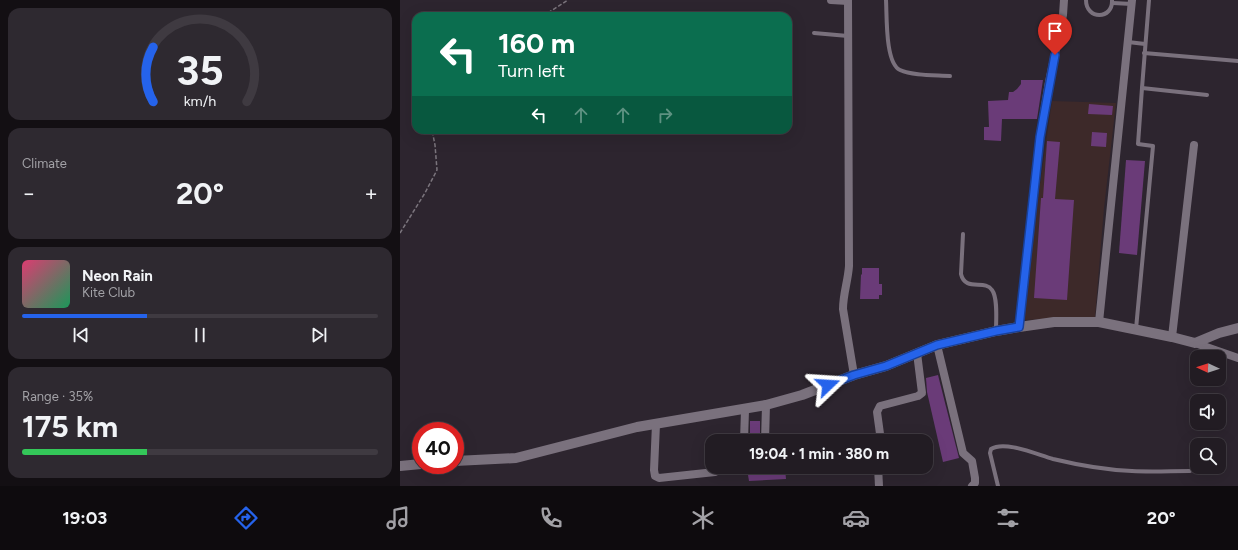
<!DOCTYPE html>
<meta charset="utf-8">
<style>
body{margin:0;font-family:Figtree,sans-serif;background:#2e2930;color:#f1f3f6;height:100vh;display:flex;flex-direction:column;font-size:15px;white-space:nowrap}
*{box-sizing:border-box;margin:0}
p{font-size:13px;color:#a2a1a6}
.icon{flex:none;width:22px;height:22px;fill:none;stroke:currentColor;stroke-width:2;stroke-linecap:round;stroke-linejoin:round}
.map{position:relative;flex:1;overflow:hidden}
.panel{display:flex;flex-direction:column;gap:8px;padding:8px;background:#130f13;width:400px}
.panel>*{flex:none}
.hud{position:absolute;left:12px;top:12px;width:380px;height:122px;border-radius:12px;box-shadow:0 4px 16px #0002,0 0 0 1px #3f3a41;background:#0b6e4f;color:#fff;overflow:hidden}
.needle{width:26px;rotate:273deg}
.buttons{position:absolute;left:790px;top:350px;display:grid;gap:8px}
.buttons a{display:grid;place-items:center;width:36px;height:36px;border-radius:8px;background:#221c23;box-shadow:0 4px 16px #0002,0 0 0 1px #3f3a41;font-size:20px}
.speed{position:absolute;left:12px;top:422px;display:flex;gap:8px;font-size:20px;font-weight:700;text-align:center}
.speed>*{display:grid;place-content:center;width:52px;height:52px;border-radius:50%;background:#221c23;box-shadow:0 4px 16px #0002,0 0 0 1px #3f3a41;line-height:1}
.speed .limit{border:6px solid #d22;background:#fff;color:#111}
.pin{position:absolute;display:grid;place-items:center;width:34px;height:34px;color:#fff;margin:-41px -17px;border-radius:50% 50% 50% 0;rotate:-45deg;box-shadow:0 0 4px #0007}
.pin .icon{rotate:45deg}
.me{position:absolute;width:44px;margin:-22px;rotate:70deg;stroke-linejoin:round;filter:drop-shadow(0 0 3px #0008)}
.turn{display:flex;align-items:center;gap:14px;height:84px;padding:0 20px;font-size:18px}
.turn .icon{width:52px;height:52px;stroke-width:2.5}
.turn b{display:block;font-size:28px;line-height:34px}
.lanes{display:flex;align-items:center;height:38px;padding:0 20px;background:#0003;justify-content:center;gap:20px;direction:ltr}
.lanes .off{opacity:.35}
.big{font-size:30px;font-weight:700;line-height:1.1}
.panel .widget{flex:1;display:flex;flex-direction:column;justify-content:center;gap:6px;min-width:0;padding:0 14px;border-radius:12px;background:#2e2930}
.panel .dial{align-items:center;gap:0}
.dial svg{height:104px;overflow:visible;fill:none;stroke:#3f3a41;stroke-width:7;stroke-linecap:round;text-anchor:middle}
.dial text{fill:#f1f3f6;stroke:none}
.song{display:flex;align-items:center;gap:12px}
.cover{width:48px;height:48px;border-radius:6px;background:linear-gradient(135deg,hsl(340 70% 55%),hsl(150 70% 35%))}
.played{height:4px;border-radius:2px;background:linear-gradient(90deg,#2563eb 35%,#3f3a41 35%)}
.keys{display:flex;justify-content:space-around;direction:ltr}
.heat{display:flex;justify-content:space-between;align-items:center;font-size:22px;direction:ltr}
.charge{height:6px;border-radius:3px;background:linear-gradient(90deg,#34c759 35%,#3f3a41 0)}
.trip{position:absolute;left:305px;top:434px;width:228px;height:40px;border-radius:12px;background:#221c23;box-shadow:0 4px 16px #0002,0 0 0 1px #3f3a41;font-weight:700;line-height:40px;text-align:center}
.menu{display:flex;height:64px;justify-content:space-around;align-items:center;background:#0e0b0e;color:#a2a1a6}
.menu .icon{width:28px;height:28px}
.menu .selected{color:#2563eb}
.menu b{font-size:18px;color:#f1f3f6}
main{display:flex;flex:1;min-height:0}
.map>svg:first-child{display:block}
.commercial{fill:#3d2929}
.building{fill:#6a3b78}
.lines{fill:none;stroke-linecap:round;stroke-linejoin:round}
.path{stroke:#7b757d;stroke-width:1.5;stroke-dasharray:4 2;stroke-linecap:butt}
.service{stroke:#7a717d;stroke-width:4}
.minor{stroke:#7a717d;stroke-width:8}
.tertiary{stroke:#7a717d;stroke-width:10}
.route-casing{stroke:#184099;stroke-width:10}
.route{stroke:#2563eb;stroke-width:7}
</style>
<main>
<section class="panel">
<div class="widget dial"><svg viewBox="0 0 100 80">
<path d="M14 69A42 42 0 1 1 86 69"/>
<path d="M14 69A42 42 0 0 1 14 27" stroke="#2563eb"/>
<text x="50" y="56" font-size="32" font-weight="700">35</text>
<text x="50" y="72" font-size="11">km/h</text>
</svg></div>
<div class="widget"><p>Climate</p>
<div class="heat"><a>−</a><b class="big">20°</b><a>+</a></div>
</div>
<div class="widget">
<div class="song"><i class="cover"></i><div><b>Neon Rain</b><p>Kite Club</p></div></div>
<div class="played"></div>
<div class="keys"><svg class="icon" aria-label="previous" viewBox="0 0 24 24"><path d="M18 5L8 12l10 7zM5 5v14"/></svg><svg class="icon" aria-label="pause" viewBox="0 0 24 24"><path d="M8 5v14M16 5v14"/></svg><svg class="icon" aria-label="next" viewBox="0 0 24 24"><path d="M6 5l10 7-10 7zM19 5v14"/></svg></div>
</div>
<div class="widget"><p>Range · 35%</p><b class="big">175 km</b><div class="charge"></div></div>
</section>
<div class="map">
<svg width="838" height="486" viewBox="0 0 838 486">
<rect width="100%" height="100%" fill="#2d252f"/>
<!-- commercial -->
<path class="commercial" d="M652 101 716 103 704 208 695 317 624 320 635 219Z"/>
<!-- building -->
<g class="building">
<path d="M621 80H643L637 119H602L601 141 584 140V127H589L588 101 608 100 609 92H613L617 89 621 84Z"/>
<path d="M689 104 713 106 712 115 688 114Z"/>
<path d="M692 132 707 133 706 147 691 146Z"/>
<path d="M647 141 660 142 655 199 674 200 667 300 634 298 641 198H643Z"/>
<path d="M726 160 745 161 737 255 719 253Z"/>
<path d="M462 268H479V284H482V295H479V299H460L461 274 462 275Z"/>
<path d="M538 375 559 458 543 462 527 392 526 378Z"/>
<rect x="350" y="421" width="10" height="20"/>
<path d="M366 468H385L386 479 349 481 347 469Z"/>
</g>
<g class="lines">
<!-- path -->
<g class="path">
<path d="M143 16 168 0"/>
<path d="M0 233 25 193 37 170 35 145 32 130"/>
</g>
<!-- service -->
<g class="service">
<path d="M486 0C487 16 485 63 500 70 513 76 535 75 550 76"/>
<path d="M686 0C686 20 713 20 712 0"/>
<path d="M749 0 742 88 807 95"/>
<path d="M713 3 732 4"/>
<path d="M414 33 448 36"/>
<path d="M728 42 745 44"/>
<path d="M744 53 838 61"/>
<path d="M563 234 561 274C565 292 585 279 592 290 598 298 596 320 596 330"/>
<path d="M736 329 753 146 738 144 742 88"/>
<path d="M598 486 590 453 591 449C605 440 638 455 653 459 678 465 706 470 732 471 751 472 771 471 790 471"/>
</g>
<!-- minor -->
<g class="minor">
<path d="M431 0 448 1"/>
<path d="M448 0 449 266C448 281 443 294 443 309L454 375"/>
<path d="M699 322 732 0"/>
<path d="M619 327 640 137 649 82 663 15 664 0"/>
<path d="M772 337 794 145"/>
<path d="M795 343 838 358"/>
<path d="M537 345 563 453 572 461 575 478V483L572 486"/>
<path d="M256 424 254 470 255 476 259 478 315 472"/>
<path d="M344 441 345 410"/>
<path d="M365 441 366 405"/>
<path d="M481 441 477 412 480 406 518 396 522 393 517 353"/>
<path d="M478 467 479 486"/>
</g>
<!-- tertiary -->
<g class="tertiary">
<path d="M55 461 116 458 237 427 366 405 402 395 454 375 486 366 537 345 596 331 619 327 654 322H699L772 337 795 343 819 333 838 328"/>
<path d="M0 466 21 464"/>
</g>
</g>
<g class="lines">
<defs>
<path id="route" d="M428 385 454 375 486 366 537 345 596 331 619 327 640 137 655 55"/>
</defs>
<!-- route casing -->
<use href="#route" class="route-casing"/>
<!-- route -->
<use href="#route" class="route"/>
</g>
</svg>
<div class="buttons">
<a><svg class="needle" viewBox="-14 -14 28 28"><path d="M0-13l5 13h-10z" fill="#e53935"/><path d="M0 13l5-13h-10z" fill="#a2a1a6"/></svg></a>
<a><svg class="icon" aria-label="sound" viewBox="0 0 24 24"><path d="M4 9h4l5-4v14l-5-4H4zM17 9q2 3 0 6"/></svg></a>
<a><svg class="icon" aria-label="search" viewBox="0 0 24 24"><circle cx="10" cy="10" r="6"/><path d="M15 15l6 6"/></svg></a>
</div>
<div class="speed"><div class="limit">40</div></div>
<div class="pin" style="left:655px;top:55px;background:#d93025"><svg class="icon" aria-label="arrive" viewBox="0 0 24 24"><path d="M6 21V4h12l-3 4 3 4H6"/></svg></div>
<svg class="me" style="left:428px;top:385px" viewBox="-20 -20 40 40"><path d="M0-17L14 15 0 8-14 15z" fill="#2563eb" stroke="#fff" stroke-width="4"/></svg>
<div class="trip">19:04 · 1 min · 380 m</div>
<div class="hud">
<div class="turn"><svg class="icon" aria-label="left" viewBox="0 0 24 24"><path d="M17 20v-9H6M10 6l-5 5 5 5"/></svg><div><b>160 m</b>Turn left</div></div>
<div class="lanes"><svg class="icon" aria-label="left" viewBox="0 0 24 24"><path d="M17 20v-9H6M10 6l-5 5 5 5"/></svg><svg class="icon off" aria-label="ahead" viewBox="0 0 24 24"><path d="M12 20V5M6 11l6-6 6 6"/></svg><svg class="icon off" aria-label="ahead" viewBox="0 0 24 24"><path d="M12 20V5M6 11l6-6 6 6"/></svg><svg class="icon off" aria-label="right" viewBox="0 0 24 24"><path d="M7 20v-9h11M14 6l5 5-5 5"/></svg></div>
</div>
</div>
</main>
<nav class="menu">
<b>19:03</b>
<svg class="icon selected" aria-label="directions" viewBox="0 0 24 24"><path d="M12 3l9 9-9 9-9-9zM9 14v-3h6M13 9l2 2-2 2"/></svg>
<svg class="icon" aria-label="music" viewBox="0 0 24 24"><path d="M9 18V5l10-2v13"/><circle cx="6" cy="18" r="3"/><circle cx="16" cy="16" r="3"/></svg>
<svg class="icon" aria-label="phone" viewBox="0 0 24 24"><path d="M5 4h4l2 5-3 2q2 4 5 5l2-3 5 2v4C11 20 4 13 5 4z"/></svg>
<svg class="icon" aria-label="climate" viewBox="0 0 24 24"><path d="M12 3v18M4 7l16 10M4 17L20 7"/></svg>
<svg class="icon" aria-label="car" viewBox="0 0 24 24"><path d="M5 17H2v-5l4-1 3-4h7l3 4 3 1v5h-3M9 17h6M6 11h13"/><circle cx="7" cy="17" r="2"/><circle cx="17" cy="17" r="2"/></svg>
<svg class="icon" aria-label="filters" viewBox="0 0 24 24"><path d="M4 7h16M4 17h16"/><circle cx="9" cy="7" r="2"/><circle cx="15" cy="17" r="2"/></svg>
<b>20°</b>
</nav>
